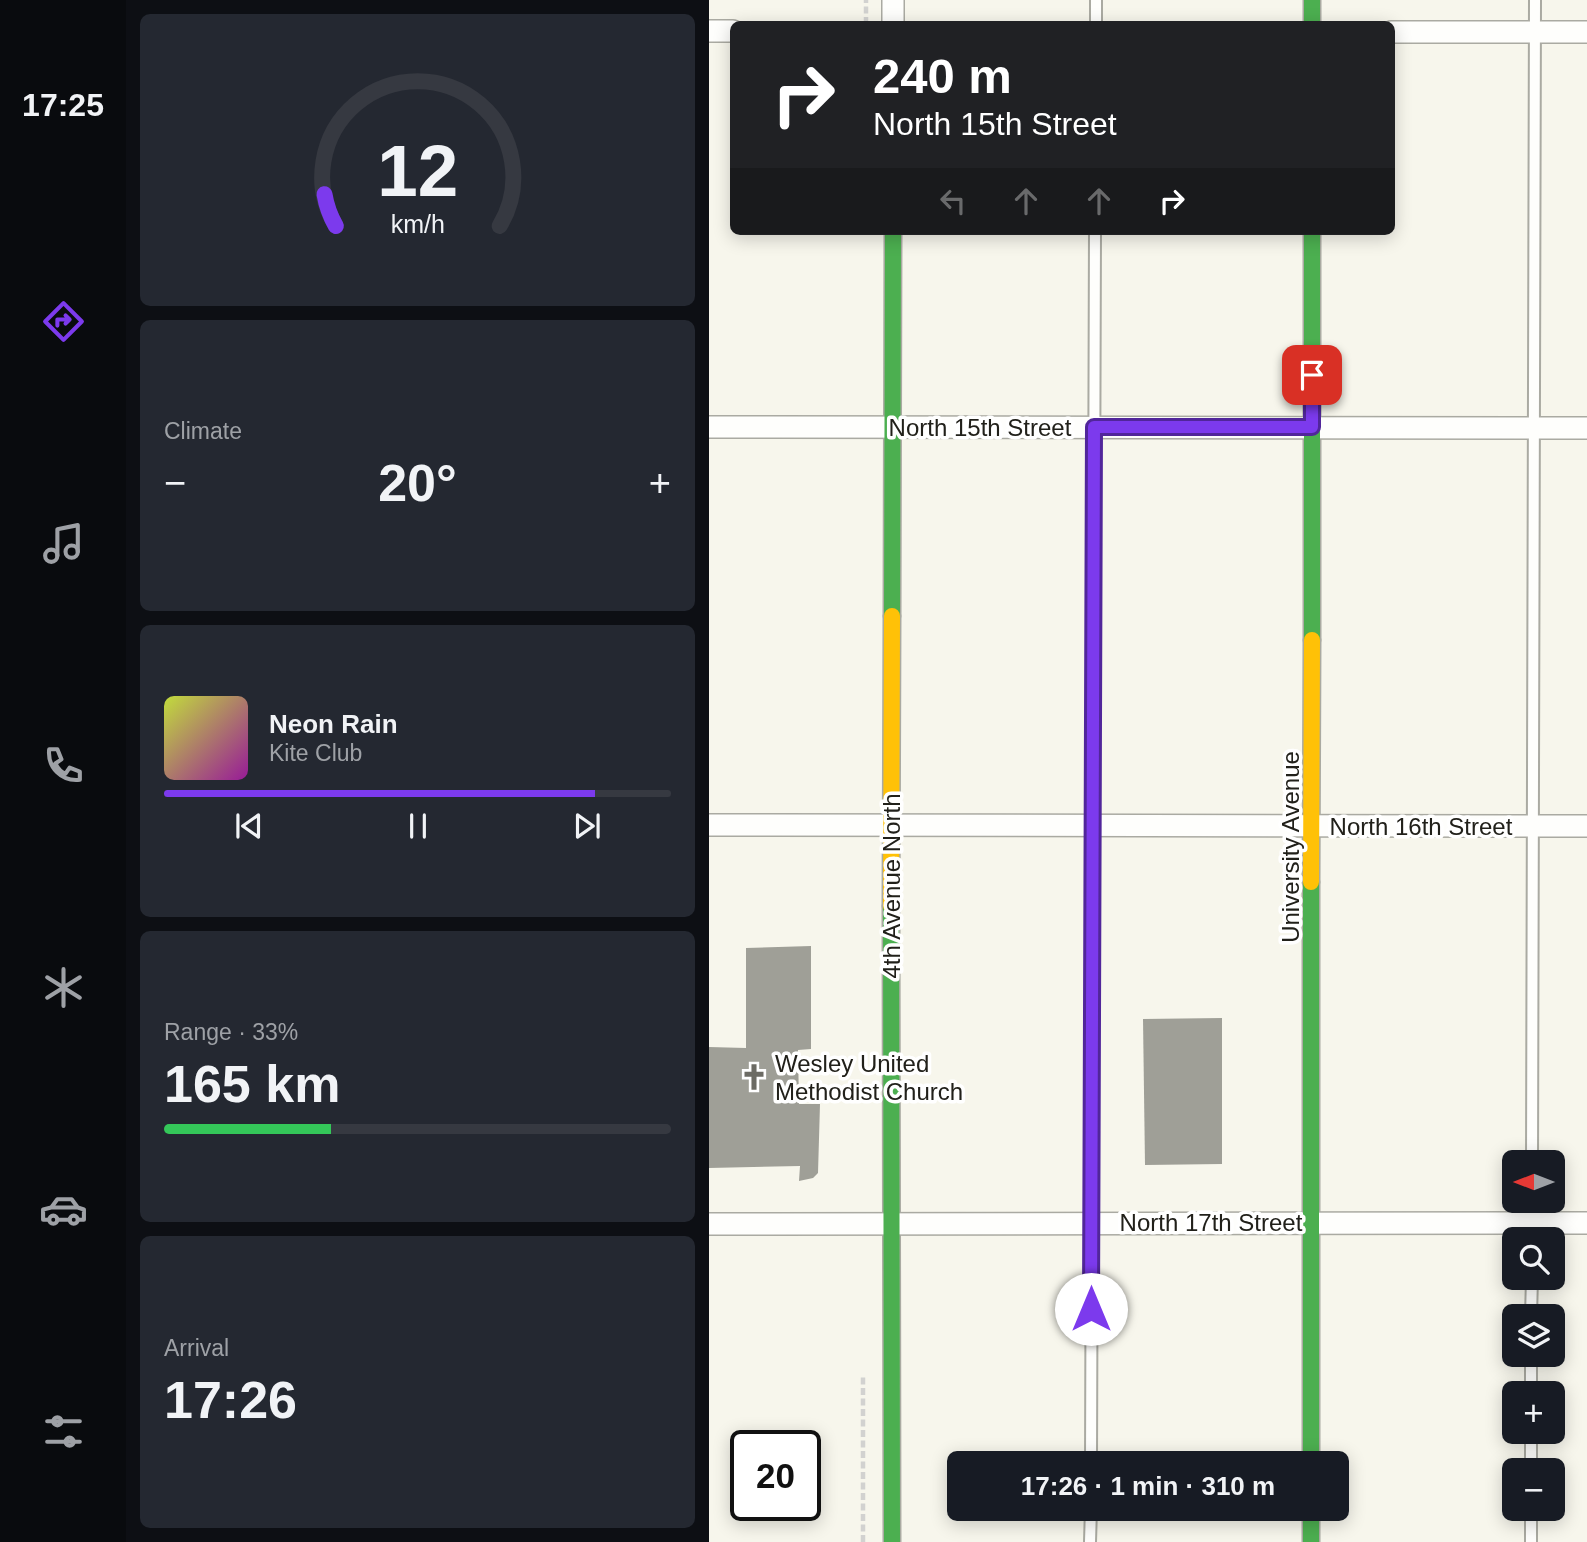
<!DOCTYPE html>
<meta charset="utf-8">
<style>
body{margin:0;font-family:Helvetica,sans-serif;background:#242831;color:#f1f3f6;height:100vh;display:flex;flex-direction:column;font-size:26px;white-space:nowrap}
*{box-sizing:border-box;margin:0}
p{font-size:23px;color:#9ea1a6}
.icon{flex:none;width:38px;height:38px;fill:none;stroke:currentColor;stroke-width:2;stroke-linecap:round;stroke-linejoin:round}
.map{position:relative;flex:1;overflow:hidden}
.sheet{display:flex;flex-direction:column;gap:14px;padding:14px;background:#0d0f14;width:583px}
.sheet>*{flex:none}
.guide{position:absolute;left:21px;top:21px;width:665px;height:214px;border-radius:10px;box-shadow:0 4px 18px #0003;background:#202124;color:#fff;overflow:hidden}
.needle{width:46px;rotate:270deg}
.tools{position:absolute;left:793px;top:1150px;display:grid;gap:14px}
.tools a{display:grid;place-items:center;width:63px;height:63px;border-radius:10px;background:#171b24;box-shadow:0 4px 18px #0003;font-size:35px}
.speed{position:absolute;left:21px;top:1430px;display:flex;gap:14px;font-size:35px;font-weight:700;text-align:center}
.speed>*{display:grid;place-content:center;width:91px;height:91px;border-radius:50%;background:#171b24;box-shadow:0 4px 18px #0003;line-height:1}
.speed .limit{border:4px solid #111;border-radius:10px;background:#fff;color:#111}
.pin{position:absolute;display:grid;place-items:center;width:60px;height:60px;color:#fff;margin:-30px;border-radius:14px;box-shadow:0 4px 10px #0006}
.me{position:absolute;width:77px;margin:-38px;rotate:0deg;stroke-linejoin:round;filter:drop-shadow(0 0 5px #0008)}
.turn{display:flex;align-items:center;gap:24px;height:147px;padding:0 28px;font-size:32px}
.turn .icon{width:91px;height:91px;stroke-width:2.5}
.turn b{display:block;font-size:49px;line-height:60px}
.lanes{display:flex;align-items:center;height:66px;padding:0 28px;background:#0003;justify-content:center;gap:35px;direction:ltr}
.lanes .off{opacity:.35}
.big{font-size:52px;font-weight:700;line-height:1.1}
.sheet .widget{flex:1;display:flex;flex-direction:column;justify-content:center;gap:10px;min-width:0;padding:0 24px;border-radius:10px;background:#242831}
.sheet .dial{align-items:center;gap:0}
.dial svg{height:182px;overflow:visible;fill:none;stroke:#363941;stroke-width:7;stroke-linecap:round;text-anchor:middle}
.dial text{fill:#f1f3f6;stroke:none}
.song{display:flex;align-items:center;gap:21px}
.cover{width:84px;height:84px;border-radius:10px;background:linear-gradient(135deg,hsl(70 70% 55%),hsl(300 70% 35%))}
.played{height:7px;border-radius:4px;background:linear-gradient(90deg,#7c3aed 85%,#363941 85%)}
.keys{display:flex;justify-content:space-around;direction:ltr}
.heat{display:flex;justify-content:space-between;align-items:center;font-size:38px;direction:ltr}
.charge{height:10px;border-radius:5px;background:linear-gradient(90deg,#34c759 33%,#363941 0)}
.trip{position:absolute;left:238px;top:1451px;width:402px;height:70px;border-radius:10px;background:#171b24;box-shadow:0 4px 18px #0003;font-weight:700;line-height:70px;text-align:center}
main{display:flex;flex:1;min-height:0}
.tabs{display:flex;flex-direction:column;width:126px;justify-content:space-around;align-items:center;background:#090b0e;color:#9ea1a6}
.tabs .icon{width:49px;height:49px}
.tabs .active{color:#7c3aed}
.tabs b{font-size:32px;color:#f1f3f6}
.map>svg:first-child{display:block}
.building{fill:#9f9f97}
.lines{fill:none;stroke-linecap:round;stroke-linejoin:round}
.lane-casing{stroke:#aaaaa2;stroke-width:14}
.street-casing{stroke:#aaaaa2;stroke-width:24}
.fast-casing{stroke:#aaaaa2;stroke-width:19}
.slow-casing{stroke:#aaaaa2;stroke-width:19}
.path{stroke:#d2d2d0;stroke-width:4.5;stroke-dasharray:7 3.5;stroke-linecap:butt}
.lane{stroke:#fefefc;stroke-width:10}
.street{stroke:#fefefc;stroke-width:21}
.fast{stroke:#4caf50;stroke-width:16}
.slow{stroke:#ffc107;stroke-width:16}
.route-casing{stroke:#51269a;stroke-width:18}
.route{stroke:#7c3aed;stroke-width:12}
.labels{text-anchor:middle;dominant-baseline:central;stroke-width:7;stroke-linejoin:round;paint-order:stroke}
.street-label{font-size:24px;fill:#21201a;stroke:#fff}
.poi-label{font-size:24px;fill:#21201a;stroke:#fff;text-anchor:start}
</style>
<main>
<nav class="tabs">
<b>17:25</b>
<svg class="icon active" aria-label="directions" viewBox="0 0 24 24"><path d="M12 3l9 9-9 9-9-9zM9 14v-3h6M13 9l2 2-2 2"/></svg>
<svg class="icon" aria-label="music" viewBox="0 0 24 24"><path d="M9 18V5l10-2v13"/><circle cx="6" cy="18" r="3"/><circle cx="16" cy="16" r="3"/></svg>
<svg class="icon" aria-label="phone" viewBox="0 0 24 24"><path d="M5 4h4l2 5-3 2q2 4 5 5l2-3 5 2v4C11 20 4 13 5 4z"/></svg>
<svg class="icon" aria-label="climate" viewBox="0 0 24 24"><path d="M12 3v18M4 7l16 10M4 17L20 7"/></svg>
<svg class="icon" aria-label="car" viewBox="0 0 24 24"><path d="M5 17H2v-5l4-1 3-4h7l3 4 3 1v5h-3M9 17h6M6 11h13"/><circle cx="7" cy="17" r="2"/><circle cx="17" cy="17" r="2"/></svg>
<svg class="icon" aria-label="filters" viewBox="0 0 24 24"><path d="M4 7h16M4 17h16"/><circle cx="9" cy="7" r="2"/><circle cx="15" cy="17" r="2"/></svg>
</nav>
<section class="sheet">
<div class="widget dial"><svg viewBox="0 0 100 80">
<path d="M14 69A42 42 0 1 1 86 69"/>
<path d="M14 69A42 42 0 0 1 9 55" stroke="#7c3aed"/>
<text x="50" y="56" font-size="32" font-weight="700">12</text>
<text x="50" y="72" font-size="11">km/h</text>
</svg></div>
<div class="widget"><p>Climate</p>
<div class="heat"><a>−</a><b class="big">20°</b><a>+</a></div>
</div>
<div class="widget">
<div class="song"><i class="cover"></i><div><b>Neon Rain</b><p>Kite Club</p></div></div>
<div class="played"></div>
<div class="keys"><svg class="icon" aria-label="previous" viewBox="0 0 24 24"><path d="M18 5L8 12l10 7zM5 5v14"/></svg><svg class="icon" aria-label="pause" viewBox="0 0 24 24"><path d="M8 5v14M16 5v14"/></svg><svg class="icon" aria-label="next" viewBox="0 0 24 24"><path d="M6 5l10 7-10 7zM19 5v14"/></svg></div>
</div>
<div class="widget"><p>Range · 33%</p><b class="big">165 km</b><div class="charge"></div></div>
<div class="widget"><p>Arrival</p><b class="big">17:26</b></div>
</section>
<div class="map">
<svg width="879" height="1542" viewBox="0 0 879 1542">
<rect width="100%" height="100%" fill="#f7f6ec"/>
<!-- building -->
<g class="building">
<path d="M102 946V1049L89 1050 90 1104H111L109 1173 104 1178 90 1181 91 1166 0 1168V1047L37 1048V948Z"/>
<path d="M513 1018V1164L436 1165 434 1019Z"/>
</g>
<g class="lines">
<defs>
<g id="lane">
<path d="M387 24V0"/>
<path d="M823 1162 826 0"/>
<path d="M823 1200V1239"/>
<path d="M822 1316 823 1278"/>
<path d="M822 1393V1354"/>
<path d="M382 1463 386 231"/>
<path d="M822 1470V1432"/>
<path d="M381 1542 382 1508"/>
<path d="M822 1542V1508"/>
</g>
<g id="street">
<path d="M184 24V0"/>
<path d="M0 31H24"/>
<path d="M682 32H879"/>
<path d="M0 427 879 428"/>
<path d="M0 825 879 826"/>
<path d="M0 1224 879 1223"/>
</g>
<g id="fast">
<path d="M603 0V24"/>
<path d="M183 616 184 231"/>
<path d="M603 640V231"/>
<path d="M182 906 183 1542"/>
<path d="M602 1463V882"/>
<path d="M602 1508V1542"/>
</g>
<g id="slow">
<path d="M602 882 603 640"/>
<path d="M182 906 183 616"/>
</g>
</defs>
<!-- lane casing -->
<use href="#lane" class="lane-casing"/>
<!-- street casing -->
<use href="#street" class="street-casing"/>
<!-- fast casing -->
<use href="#fast" class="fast-casing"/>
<!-- slow casing -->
<use href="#slow" class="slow-casing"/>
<!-- path -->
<g class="path">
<path d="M157 24V0"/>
<path d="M154 1542V1376"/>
</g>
<!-- lane -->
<use href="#lane" class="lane"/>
<!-- street -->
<use href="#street" class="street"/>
<!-- fast -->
<use href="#fast" class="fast"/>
<!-- slow -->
<use href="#slow" class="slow"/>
</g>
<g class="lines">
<defs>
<path id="route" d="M382 1309 385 427H603V375"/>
</defs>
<!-- route casing -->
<use href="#route" class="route-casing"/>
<!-- route -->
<use href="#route" class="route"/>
</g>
<!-- icons -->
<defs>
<symbol id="church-bare" viewBox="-9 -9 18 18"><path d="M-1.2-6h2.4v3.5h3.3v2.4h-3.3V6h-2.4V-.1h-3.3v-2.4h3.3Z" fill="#6c6b64" stroke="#fff" stroke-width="2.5" paint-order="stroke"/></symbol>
</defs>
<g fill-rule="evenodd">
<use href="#church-bare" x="26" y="1058" width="38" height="38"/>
</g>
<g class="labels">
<!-- street labels -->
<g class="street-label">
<text x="271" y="427">North 15th Street</text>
<text x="712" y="826">North 16th Street</text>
<text transform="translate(581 847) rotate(-90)">University Avenue</text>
<text transform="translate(182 886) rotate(-90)">4th Avenue North</text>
<text x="502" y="1222">North 17th Street</text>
</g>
<!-- poi labels -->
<g class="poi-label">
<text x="66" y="1063">Wesley United<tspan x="66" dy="28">Methodist Church</tspan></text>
</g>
</g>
</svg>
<div class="tools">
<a><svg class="needle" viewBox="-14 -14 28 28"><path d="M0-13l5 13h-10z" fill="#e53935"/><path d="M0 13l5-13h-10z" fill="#9ea1a6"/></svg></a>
<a><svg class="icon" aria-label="search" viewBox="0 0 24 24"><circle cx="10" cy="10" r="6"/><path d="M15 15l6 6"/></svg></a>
<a><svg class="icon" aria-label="layers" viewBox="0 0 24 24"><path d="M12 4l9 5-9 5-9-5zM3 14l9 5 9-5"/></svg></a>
<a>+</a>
<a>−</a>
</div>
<div class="speed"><div class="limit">20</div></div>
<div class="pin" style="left:603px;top:375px;background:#d93025"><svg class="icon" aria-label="arrive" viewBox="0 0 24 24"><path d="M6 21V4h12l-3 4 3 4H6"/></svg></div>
<svg class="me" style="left:382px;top:1309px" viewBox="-20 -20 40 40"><circle r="19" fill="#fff"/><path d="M0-13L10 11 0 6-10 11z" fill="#7c3aed"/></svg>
<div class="trip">17:26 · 1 min · 310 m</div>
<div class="guide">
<div class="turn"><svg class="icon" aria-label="right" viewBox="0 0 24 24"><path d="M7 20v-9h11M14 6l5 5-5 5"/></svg><div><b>240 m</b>North 15th Street</div></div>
<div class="lanes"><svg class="icon off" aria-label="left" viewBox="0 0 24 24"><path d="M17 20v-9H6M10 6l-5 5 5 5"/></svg><svg class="icon off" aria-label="ahead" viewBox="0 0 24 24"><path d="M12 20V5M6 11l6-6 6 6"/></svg><svg class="icon off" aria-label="ahead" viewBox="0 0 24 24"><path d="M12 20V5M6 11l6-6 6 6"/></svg><svg class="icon" aria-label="right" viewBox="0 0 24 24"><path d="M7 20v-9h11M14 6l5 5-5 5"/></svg></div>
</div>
</div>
</main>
